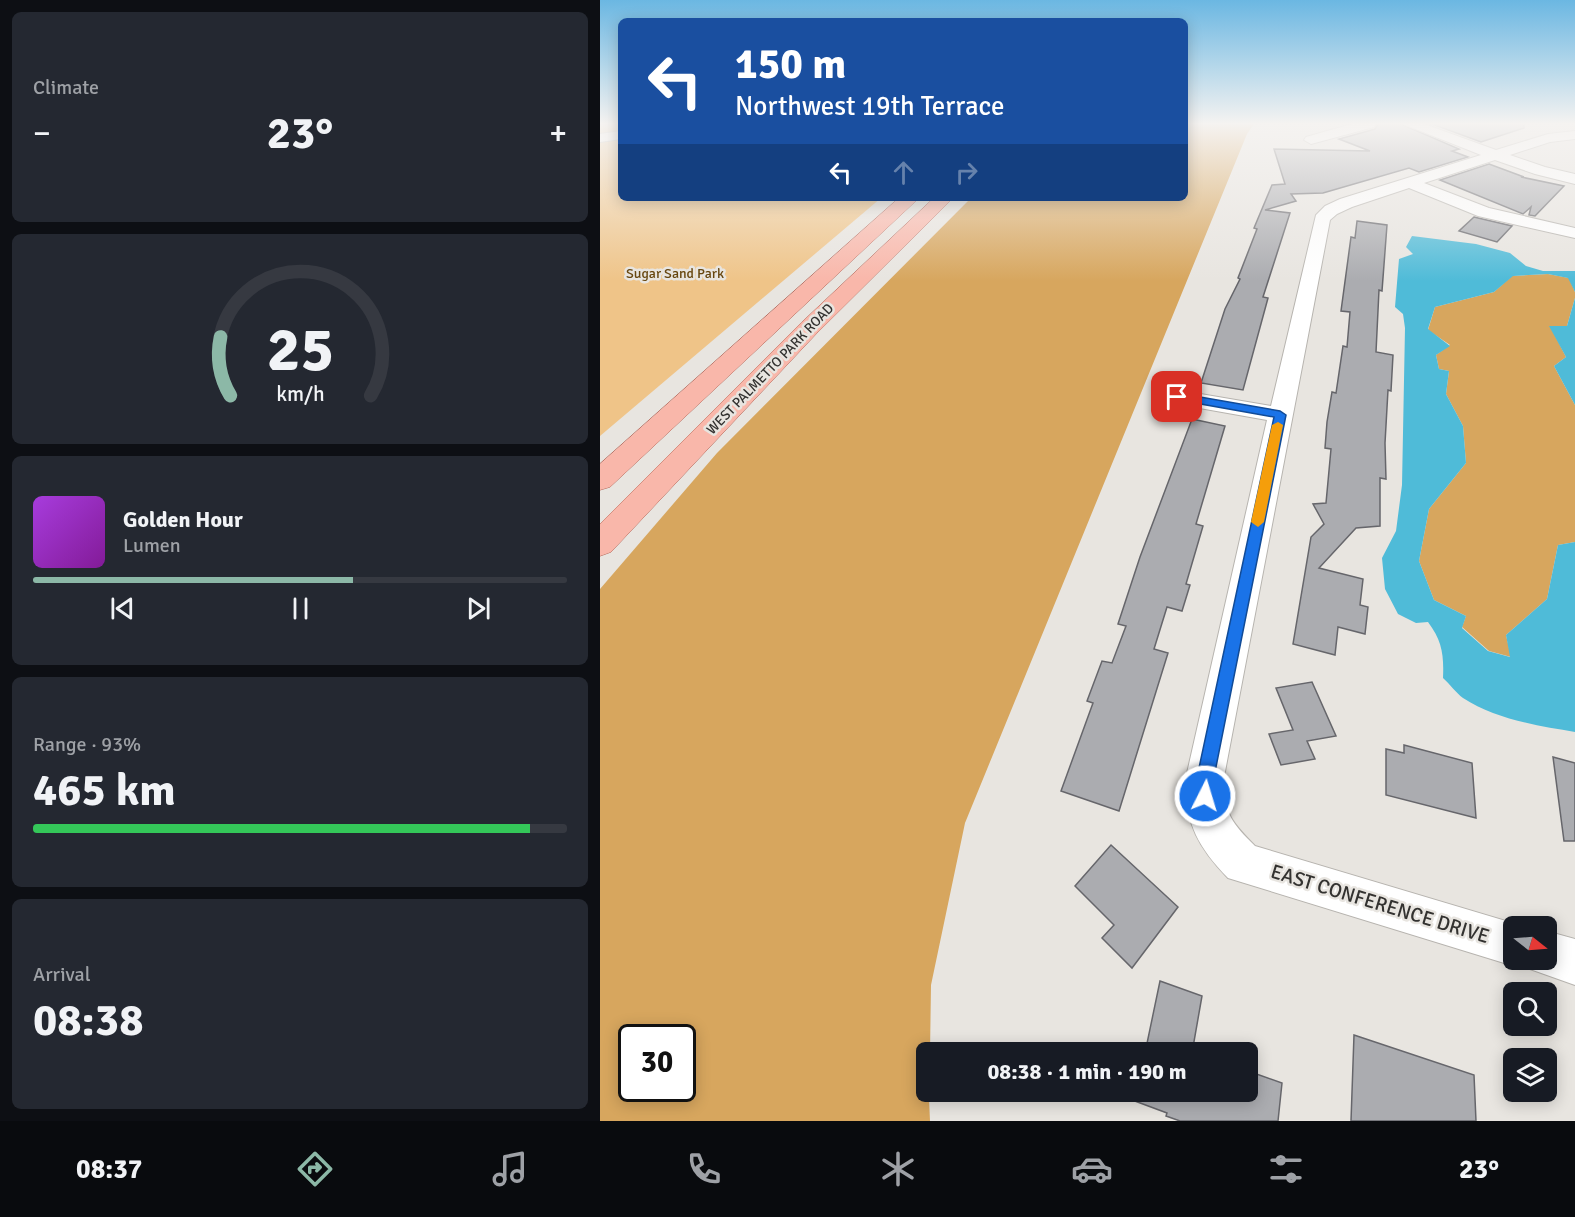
<!DOCTYPE html>
<meta charset="utf-8">
<style>
body{margin:0;font-family:Signika,sans-serif;background:#242831;color:#f1f3f6;height:100vh;display:flex;flex-direction:column;font-size:22px;white-space:nowrap}
*{box-sizing:border-box;margin:0}
p{font-size:20px;color:#9ea1a6}
.icon{flex:none;width:33px;height:33px;fill:none;stroke:currentColor;stroke-width:2;stroke-linecap:round;stroke-linejoin:round}
.map{position:relative;flex:1;overflow:hidden}
.side{display:flex;flex-direction:column;gap:12px;padding:12px;background:#0d0f14;width:600px}
.side>*{flex:none}
.guide{position:absolute;left:18px;top:18px;width:570px;height:183px;border-radius:9px;box-shadow:0 3px 15px #0003;background:#1a4fa0;color:#fff;overflow:hidden}
.needle{width:39px;rotate:107deg}
.buttons{position:absolute;left:903px;top:916px;display:grid;gap:12px}
.buttons a{display:grid;place-items:center;width:54px;height:54px;border-radius:9px;background:#171b24;box-shadow:0 3px 15px #0003;font-size:30px}
.speed{position:absolute;left:18px;top:1024px;display:flex;gap:12px;font-size:30px;font-weight:700;text-align:center}
.speed>*{display:grid;place-content:center;width:78px;height:78px;border-radius:50%;background:#171b24;box-shadow:0 3px 15px #0003;line-height:1}
.speed .limit{border:3px solid #111;border-radius:9px;background:#fff;color:#111}
.pin{position:absolute;display:grid;place-items:center;width:51px;height:51px;color:#fff;margin:-26px;border-radius:12px;box-shadow:0 3px 9px #0006}
.me{position:absolute;width:66px;margin:-33px;rotate:5deg;stroke-linejoin:round;filter:drop-shadow(0 0 4px #0008)}
.turn{display:flex;align-items:center;gap:21px;height:126px;padding:0 18px;font-size:27px}
.turn .icon{width:78px;height:78px;stroke-width:2.5}
.turn b{display:block;font-size:42px;line-height:51px}
.lanes{display:flex;align-items:center;height:57px;padding:0 18px;background:#0003;justify-content:center;gap:30px;direction:ltr}
.lanes .off{opacity:.35}
.big{font-size:45px;font-weight:800;line-height:1.1}
.side .widget{flex:1;display:flex;flex-direction:column;justify-content:center;gap:9px;min-width:0;padding:0 21px;border-radius:9px;background:#242831}
.side .dial{align-items:center;gap:0}
.dial svg{height:156px;overflow:visible;fill:none;stroke:#363941;stroke-width:7;stroke-linecap:round;text-anchor:middle}
.dial text{fill:#f1f3f6;stroke:none}
.song{display:flex;align-items:center;gap:18px}
.cover{width:72px;height:72px;border-radius:9px;background:linear-gradient(135deg,hsl(280 70% 55%),hsl(290 70% 35%))}
.played{height:6px;border-radius:3px;background:linear-gradient(90deg,#8cb8a7 60%,#363941 60%)}
.keys{display:flex;justify-content:space-around;direction:ltr}
.heat{display:flex;justify-content:space-between;align-items:center;font-size:33px;direction:ltr}
.charge{height:9px;border-radius:4px;background:linear-gradient(90deg,#34c759 93%,#363941 0)}
.trip{position:absolute;left:316px;top:1042px;width:342px;height:60px;border-radius:9px;background:#171b24;box-shadow:0 3px 15px #0003;font-weight:800;line-height:60px;text-align:center}
.tabs{display:flex;height:96px;justify-content:space-around;align-items:center;background:#090b0e;color:#9ea1a6}
.tabs .icon{width:42px;height:42px}
.tabs .active{color:#8cb8a7}
.tabs b{font-size:27px;color:#f1f3f6}
main{display:flex;flex:1;min-height:0}
.map>svg:first-child{display:block}
.green{fill:#efc488}
.forest{fill:#d7a65e;fill-rule:evenodd}
.water{fill:#4fbbd8}
.building{fill:#abacb0;stroke:#66666b;stroke-width:1.5}
.lines{fill:none;stroke-linecap:round;stroke-linejoin:round}
.minor-casing{stroke:#b7b4af;stroke-width:2}
.major-casing{stroke:#b1695b;stroke-width:1}
.minor{fill:#fff;fill-rule:evenodd}
.major{fill:#f9b7aa;fill-rule:evenodd}
.route{fill:#1a73e8;stroke:#114b97;stroke-width:1.5}
.slow{fill:#f59e0b}
.labels{text-anchor:middle;dominant-baseline:central;stroke-width:5;stroke-linejoin:round;paint-order:stroke}
.far-park-label{font-size:14px;fill:#67460e;stroke:#e8e5e0}
.far-street-label{font-size:14px;fill:#333230;stroke:#e8e5e0}
.near-street-label{font-size:20px;fill:#333230;stroke:#e8e5e0}
</style>
<main>
<section class="side">
<div class="widget"><p>Climate</p>
<div class="heat"><a>−</a><b class="big">23°</b><a>+</a></div>
</div>
<div class="widget dial"><svg viewBox="0 0 100 80">
<path d="M14 69A42 42 0 1 1 86 69"/>
<path d="M14 69A42 42 0 0 1 9 39" stroke="#8cb8a7"/>
<text x="50" y="56" font-size="32" font-weight="700">25</text>
<text x="50" y="72" font-size="11">km/h</text>
</svg></div>
<div class="widget">
<div class="song"><i class="cover"></i><div><b>Golden Hour</b><p>Lumen</p></div></div>
<div class="played"></div>
<div class="keys"><svg class="icon" aria-label="previous" viewBox="0 0 24 24"><path d="M18 5L8 12l10 7zM5 5v14"/></svg><svg class="icon" aria-label="pause" viewBox="0 0 24 24"><path d="M8 5v14M16 5v14"/></svg><svg class="icon" aria-label="next" viewBox="0 0 24 24"><path d="M6 5l10 7-10 7zM19 5v14"/></svg></div>
</div>
<div class="widget"><p>Range · 93%</p><b class="big">465 km</b><div class="charge"></div></div>
<div class="widget"><p>Arrival</p><b class="big">08:38</b></div>
</section>
<div class="map">
<svg width="975" height="1121" viewBox="0 0 975 1121">
<rect width="100%" height="100%" fill="#e8e5e0"/>
<!-- green -->
<path class="green" d="M0 124H21V198H281L0 436Z"/>
<!-- forest -->
<g class="forest">
<path d="M585 124H654L647 134 365 823 331 985 330 1053H327L330 1121H0V589L117 453 371 198H585ZM32 1038H82V1089H32Z"/>
<path d="M948 274 969 278 975 292V298L967 326H950L966 357 954 366 975 405V542L958 545 947 599 906 635 911 657 889 651 862 627 866 616 834 600 819 561 829 509 866 463 863 426 846 394 849 371 839 369 836 355 850 345 828 330 835 307 894 292 912 276Z"/>
</g>
<!-- water -->
<g class="water">
<path d="M812 236 876 244 910 253 926 266 943 271H975V292L968 278 948 274 913 276 894 292 835 307 828 329 850 346 836 355 839 369 849 371 846 394 863 426 866 463 829 509 819 561 834 600 866 616 862 628 888 651 910 657 906 635 947 599 958 545 975 542V732C938 726 895 719 863 698 856 693 850 684 843 678 844 654 842 641 828 622L816 623 798 614 785 589 782 558 796 531 802 485 805 328 803 314 795 307 799 259 813 254 806 247Z"/>
<path d="M975 298V405L954 366 966 357 949 326H967Z"/>
</g>
<!-- building -->
<g class="building">
<path d="M778 124H801L859 149 852 151 868 157 819 172 809 168 723 193 691 194 696 201 665 210 690 213 663 297 668 298 643 390 601 383 625 309 640 279 638 278 657 229 654 228 672 185 685 184 674 149 770 151 739 139 775 129Z"/>
<path d="M832 124H924V128L881 142Z"/>
<path d="M889 164 924 177H921L964 186 935 216 929 215 931 207 923 214 840 180Z"/>
<path d="M874 217 878 218 912 226 897 242 859 231Z"/>
<path d="M757 221 787 225 782 291 779 290 776 352 793 355 791 391 788 390 785 443 786 479 780 478V526L756 528 719 568 763 579 760 605 768 607 765 634 738 627 735 655 693 644 711 537 724 524 713 504 726 503 731 449 725 448 727 422 732 392 736 393 743 346 747 347 750 312 741 311 751 237 755 238Z"/>
<path d="M592 419 625 426 596 524 603 526 586 584 590 585 582 611 567 607 554 649 568 653 519 811 461 791 493 703 487 701 502 661 512 663 526 626 518 624 540 557Z"/>
<path d="M712 682 736 736 707 741 715 759 681 765 669 734 693 730 676 688Z"/>
<path d="M804 745 872 763 876 818 786 795V749L804 753Z"/>
<path d="M953 757 975 763V841H964Z"/>
<path d="M511 845 578 907 532 968 502 938 514 925 475 886Z"/>
<path d="M560 981 602 996 592 1053H545Z"/>
<path d="M754 1035 874 1075 876 1121H751Z"/>
<path d="M648 1071 682 1083 678 1121H580L566 1116 567 1113 516 1094 648 1092Z"/>
</g>
<g class="lines">
<defs>
<g id="minor">
<path d="M752 124H776L774 127 711 144 704 140 706 137Z"/>
<path d="M803 124H824L896 150 948 134 975 131V139L950 142 910 155 945 167 975 174V184L935 174 895 160 824 183 889 208 975 228V238L878 216 809 188 752 207 737 214 730 220 623 782C625 815 632 823 655 846L926 927H914V960H946V931L975 939V985L930 969 927 961 914 966 628 878C599 848 586 825 585 782L667 420 577 404 569 402 565 397 569 392 577 390 671 406 716 215 725 206 740 199 881 155Z"/>
<path d="M21 131V139L0 142V134Z"/>
</g>
<g id="major">
<path d="M299 198H319L10 487 0 490V464Z"/>
<path d="M334 198H353L217 333 11 552 0 556V524L201 323Z"/>
</g>
</defs>
<!-- minor casing -->
<use href="#minor" class="minor-casing"/>
<!-- major casing -->
<use href="#major" class="major-casing"/>
<!-- minor -->
<use href="#minor" class="minor"/>
<!-- major -->
<use href="#major" class="major"/>
</g>
<!-- sky -->
<linearGradient id="sky" x2="0" y2="1"><stop stop-color="#6bb7e2"/><stop offset="0.44" stop-color="#f5f3f1"/><stop offset="1" stop-color="#f5f3f1" stop-opacity="0"/></linearGradient>
<rect width="975" height="281" fill="url(#sky)"/>
<!-- route -->
<path class="route" d="M577 393 680 411 686 415 613 782V796L611 802 605 805 598 802 596 782 674 417 573 399V394Z"/>
<!-- slow -->
<path class="slow" d="M678 422 683 425 664 522 658 527 651 522 672 425Z"/>
<g class="labels">
<!-- far-park labels -->
<g class="far-park-label">
<text x="75" y="273">Sugar Sand Park</text>
</g>
<!-- far-street labels -->
<g class="far-street-label">
<text transform="translate(170 369) rotate(-46)">WEST PALMETTO PARK ROAD</text>
</g>
<!-- near-street labels -->
<g class="near-street-label">
<text transform="translate(780 904) rotate(17)">EAST CONFERENCE DRIVE</text>
</g>
</g>
</svg>
<div class="buttons">
<a><svg class="needle" viewBox="-14 -14 28 28"><path d="M0-13l5 13h-10z" fill="#e53935"/><path d="M0 13l5-13h-10z" fill="#9ea1a6"/></svg></a>
<a><svg class="icon" aria-label="search" viewBox="0 0 24 24"><circle cx="10" cy="10" r="6"/><path d="M15 15l6 6"/></svg></a>
<a><svg class="icon" aria-label="layers" viewBox="0 0 24 24"><path d="M12 4l9 5-9 5-9-5zM3 14l9 5 9-5"/></svg></a>
</div>
<div class="speed"><div class="limit">30</div></div>
<div class="pin" style="left:577px;top:397px;background:#d93025"><svg class="icon" aria-label="arrive" viewBox="0 0 24 24"><path d="M6 21V4h12l-3 4 3 4H6"/></svg></div>
<svg class="me" style="left:605px;top:796px" viewBox="-20 -20 40 40"><circle r="17" fill="#1a73e8" stroke="#fff" stroke-width="3"/><path d="M0-11L8 9 0 5-8 9z" fill="#fff"/></svg>
<div class="trip">08:38 · 1 min · 190 m</div>
<div class="guide">
<div class="turn"><svg class="icon" aria-label="left" viewBox="0 0 24 24"><path d="M17 20v-9H6M10 6l-5 5 5 5"/></svg><div><b>150 m</b>Northwest 19th Terrace</div></div>
<div class="lanes"><svg class="icon" aria-label="left" viewBox="0 0 24 24"><path d="M17 20v-9H6M10 6l-5 5 5 5"/></svg><svg class="icon off" aria-label="ahead" viewBox="0 0 24 24"><path d="M12 20V5M6 11l6-6 6 6"/></svg><svg class="icon off" aria-label="right" viewBox="0 0 24 24"><path d="M7 20v-9h11M14 6l5 5-5 5"/></svg></div>
</div>
</div>
</main>
<nav class="tabs">
<b>08:37</b>
<svg class="icon active" aria-label="directions" viewBox="0 0 24 24"><path d="M12 3l9 9-9 9-9-9zM9 14v-3h6M13 9l2 2-2 2"/></svg>
<svg class="icon" aria-label="music" viewBox="0 0 24 24"><path d="M9 18V5l10-2v13"/><circle cx="6" cy="18" r="3"/><circle cx="16" cy="16" r="3"/></svg>
<svg class="icon" aria-label="phone" viewBox="0 0 24 24"><path d="M5 4h4l2 5-3 2q2 4 5 5l2-3 5 2v4C11 20 4 13 5 4z"/></svg>
<svg class="icon" aria-label="climate" viewBox="0 0 24 24"><path d="M12 3v18M4 7l16 10M4 17L20 7"/></svg>
<svg class="icon" aria-label="car" viewBox="0 0 24 24"><path d="M5 17H2v-5l4-1 3-4h7l3 4 3 1v5h-3M9 17h6M6 11h13"/><circle cx="7" cy="17" r="2"/><circle cx="17" cy="17" r="2"/></svg>
<svg class="icon" aria-label="filters" viewBox="0 0 24 24"><path d="M4 7h16M4 17h16"/><circle cx="9" cy="7" r="2"/><circle cx="15" cy="17" r="2"/></svg>
<b>23°</b>
</nav>
